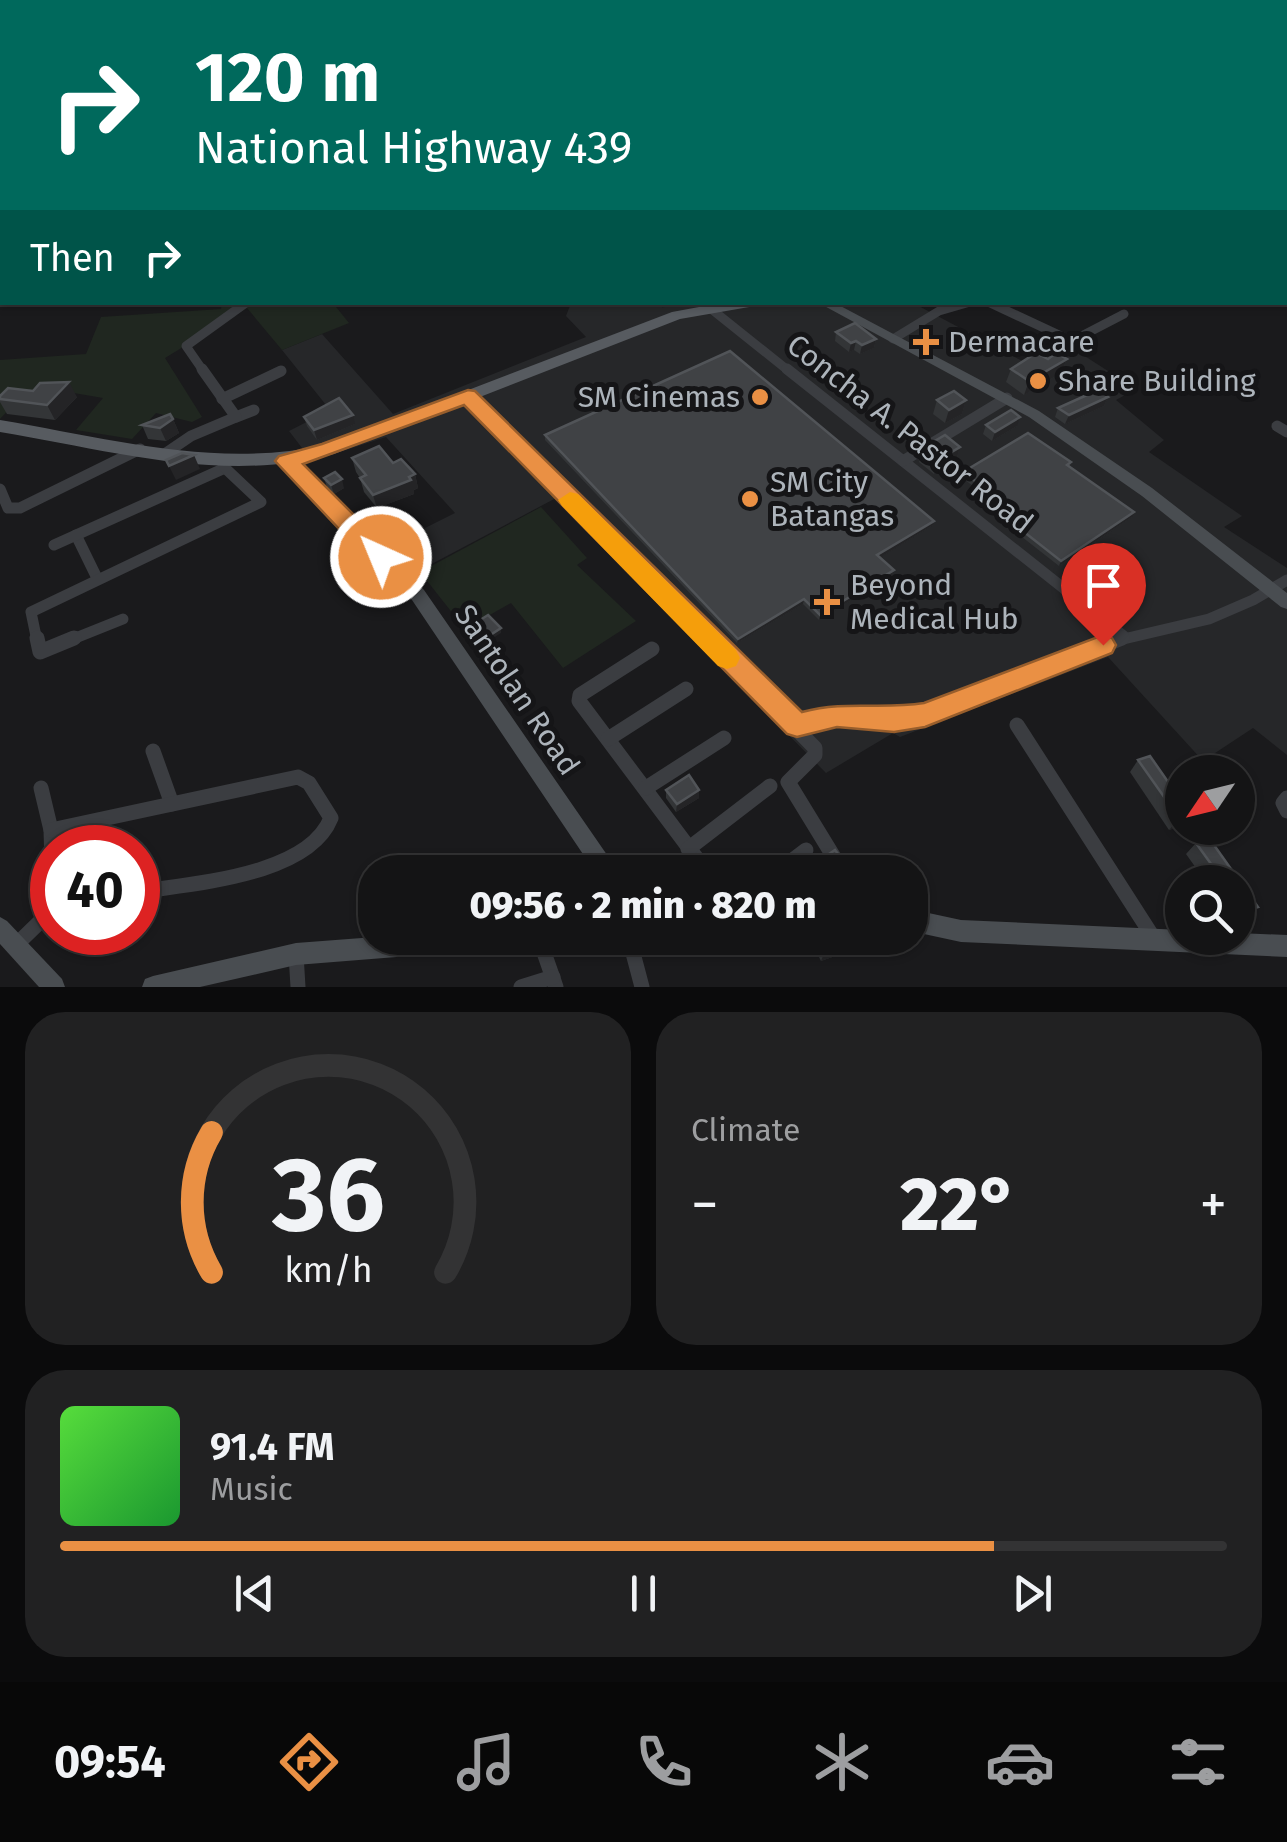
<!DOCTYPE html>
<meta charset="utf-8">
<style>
body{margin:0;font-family:"Fira Sans",sans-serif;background:#212122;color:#f1f3f6;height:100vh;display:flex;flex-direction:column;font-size:38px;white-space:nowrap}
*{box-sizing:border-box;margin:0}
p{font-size:32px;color:#9d9ea0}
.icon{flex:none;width:55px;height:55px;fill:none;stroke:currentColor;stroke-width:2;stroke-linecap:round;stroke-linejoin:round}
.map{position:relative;height:987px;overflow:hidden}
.sheet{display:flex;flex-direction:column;gap:25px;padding:25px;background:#0b0b0c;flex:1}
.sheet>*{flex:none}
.hud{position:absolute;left:0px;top:0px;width:1288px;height:305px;box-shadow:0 2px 8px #0004,0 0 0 2px #333334;background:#00695c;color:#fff;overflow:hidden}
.needle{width:65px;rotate:235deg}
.controls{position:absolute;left:1165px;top:755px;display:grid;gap:20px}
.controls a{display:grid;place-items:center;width:90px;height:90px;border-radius:50%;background:#141415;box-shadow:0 2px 8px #0004,0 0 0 2px #333334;font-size:50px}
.speed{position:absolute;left:30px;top:825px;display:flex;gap:20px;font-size:50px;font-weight:700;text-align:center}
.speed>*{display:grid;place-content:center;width:130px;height:130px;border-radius:50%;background:#141415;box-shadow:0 2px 8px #0004,0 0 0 2px #333334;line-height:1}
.speed .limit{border:15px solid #d22;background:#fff;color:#111}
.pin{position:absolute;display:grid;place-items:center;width:85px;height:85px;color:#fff;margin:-102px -42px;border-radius:50% 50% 50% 0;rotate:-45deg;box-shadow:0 0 10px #0007}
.pin .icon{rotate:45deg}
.me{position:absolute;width:110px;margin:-55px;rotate:316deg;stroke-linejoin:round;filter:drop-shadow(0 0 8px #0008)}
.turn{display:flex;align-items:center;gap:35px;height:210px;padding:0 30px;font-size:45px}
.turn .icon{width:130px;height:130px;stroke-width:2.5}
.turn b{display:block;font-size:70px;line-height:85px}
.then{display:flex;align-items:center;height:95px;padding:0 30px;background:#0003;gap:20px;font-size:38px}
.big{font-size:75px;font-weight:800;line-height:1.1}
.sheet .tile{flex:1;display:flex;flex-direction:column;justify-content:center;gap:15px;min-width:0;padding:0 35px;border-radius:40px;background:#212122}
.sheet .dial{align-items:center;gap:0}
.dial svg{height:260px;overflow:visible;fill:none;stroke:#333334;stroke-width:7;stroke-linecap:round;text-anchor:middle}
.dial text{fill:#f1f3f6;stroke:none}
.song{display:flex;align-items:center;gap:30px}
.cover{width:120px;height:120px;border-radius:15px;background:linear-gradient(135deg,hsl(110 70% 55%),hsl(130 70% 35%))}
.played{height:10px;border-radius:5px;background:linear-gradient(90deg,#ea9044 80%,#333334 80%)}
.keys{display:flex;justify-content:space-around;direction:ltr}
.heat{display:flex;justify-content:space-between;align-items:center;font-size:55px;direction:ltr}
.sheet .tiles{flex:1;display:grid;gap:25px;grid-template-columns:1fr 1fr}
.tile:last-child{grid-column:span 2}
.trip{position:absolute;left:358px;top:855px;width:570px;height:100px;border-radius:40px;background:#141415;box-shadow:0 2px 8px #0004,0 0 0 2px #333334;font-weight:800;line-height:100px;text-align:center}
.tab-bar{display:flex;height:160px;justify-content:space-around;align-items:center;background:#080808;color:#9d9ea0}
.tab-bar .icon{width:70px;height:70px}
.tab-bar .current{color:#ea9044}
.tab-bar b{font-size:45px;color:#f1f3f6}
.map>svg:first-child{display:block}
.built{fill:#262729}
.green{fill:#202720}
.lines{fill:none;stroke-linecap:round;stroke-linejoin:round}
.stream{stroke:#303c40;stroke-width:2.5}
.street-far3{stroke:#3b3d41;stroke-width:6}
.street-far2{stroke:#3b3d41;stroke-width:9}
.street-far1{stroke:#3b3d41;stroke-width:11}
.street{stroke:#3b3d41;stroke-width:15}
.secondary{fill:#494d51;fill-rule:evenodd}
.primary{fill:#575b60;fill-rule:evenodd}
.wall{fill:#333537}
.shaded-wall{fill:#242426}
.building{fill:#404245;stroke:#515458;stroke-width:2.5}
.route{fill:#ea9044;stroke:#985e2c;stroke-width:2.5}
.slow{fill:#f59e0b}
.poi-dot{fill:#ea9044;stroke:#151517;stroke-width:4}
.labels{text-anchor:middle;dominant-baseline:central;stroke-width:10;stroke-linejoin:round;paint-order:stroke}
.poi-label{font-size:30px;fill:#adb4bb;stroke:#151517;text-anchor:start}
.street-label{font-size:30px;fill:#adb4bb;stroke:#151517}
</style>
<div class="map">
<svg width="1287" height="987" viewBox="0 0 1287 987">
<rect width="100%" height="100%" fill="#1a1a1c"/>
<!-- built -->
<path class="built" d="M571 303H913L1028 364 1066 344 1136 389 1116 400 1164 440 1149 452 1242 516 1224 527 1287 568V755L1253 728 1203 761 1108 657 900 737 893 733 826 773 556 498 409 576 385 548 455 513 386 437 312 461 289 431 330 410 282 350 322 334 393 414 586 337 566 316Z"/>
<!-- green -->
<g class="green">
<path d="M332 302 349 323 282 350 247 308 165 358 202 417 192 422 156 413 132 439 76 430 103 398 68 392 23 394 0 419V360L86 354 101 317 221 309 222 303Z"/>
<path d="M541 507 587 558 577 565 636 621 563 668 511 603 465 629 420 572Z"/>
</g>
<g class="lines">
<!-- stream -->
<path class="stream" d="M0 0 5 2"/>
<!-- street-far3 -->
<g class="street-far3">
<path d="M182 0 187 2"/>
<path d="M241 0 247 2"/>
<path d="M537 0 547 2"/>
<path d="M597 0 606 2"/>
<path d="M648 0 661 2"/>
<path d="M987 0 993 2"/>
<path d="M1185 0 1193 2"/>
<path d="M206 2 213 0"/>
<path d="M271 2 279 0"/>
<path d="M297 2 304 0"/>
<path d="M329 2 337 0"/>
<path d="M369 2 376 0"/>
<path d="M404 2 411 0"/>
<path d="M437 2 444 0"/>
<path d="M471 2 477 0"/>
<path d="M690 2 696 0"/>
<path d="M716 2 724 0"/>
<path d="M759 2 767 0"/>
<path d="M803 2 811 0"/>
<path d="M844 2 852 0"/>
<path d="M888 2 896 0"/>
<path d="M1036 2 1044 0"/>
</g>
<!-- street-far2 -->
<g class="street-far2">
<path d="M988 302 1072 341 1124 314"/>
<path d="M710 308 790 372"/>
<path d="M893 339 939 311 970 302"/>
<path d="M204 372 186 346 247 302"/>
</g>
<!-- street-far1 -->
<g class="street-far1">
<path d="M787 369 1125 637"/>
<path d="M468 396 709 641"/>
<path d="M222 399 281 371"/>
<path d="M236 417 254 410"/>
<path d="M1277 426 1287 432"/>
<path d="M166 453 191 436 236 417 202 369"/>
<path d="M903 461 1007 398"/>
<path d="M0 489 8 508H20L140 449"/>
<path d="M76 535 97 578"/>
<path d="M54 545 225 468"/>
<path d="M37 641 31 612 261 502 225 468 224 461"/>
<path d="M68 641 123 619"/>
<path d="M1115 641 1209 619 1253 600 1287 580"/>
</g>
<!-- street -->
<g class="street">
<path d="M37 638 40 652 74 638"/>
<path d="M707 638 815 748V755L788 782 843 872"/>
<path d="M652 649 580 695 579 701 707 872"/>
<path d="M797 725 837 715 894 720 925 715 1122 638"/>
<path d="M1017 725 1155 940"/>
<path d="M608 739 686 689"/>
<path d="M153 751 172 804"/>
<path d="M41 788 51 830 52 863"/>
<path d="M646 788 724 738"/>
<path d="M1287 798 1283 803 1287 811"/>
<path d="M51 830 298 777 309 783 331 818C308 876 193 883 138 892"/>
<path d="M688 849 770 786"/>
<path d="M777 872 806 850"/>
<path d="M539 938 556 987"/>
<path d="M629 938 642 987"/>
<path d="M16 945 52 910"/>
<path d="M296 954 298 987"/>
<path d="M521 987 553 977"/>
</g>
<!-- secondary -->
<g class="secondary">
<path d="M817 302H833L1039 411 1152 488 1287 593V609L1281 607 1142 496 1029 417Z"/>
<path d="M286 456 291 457 424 590 614 865 617 872H595L412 600 281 465 279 461 281 457Z"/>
<path d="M910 909 961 920 1182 930V938H1238V933L1287 935V957L961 942 910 931Z"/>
<path d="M0 917 7 921 62 979 65 987H39L0 944Z"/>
<path d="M375 937 508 938 505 946 497 949 296 965 200 987H142L145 979 153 976 296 943Z"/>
</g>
<!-- primary -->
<g class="primary">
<path d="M2 30V38L0 39V31Z"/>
<rect x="0" y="91" width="2" height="11"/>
<path d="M2 210V221L0 222V211Z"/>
<path d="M1285 248H1287L1285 257Z"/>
<path d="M726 302H762L755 306 680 319 334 454C223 484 110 450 0 432V420C108 438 215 469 325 445L672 312Z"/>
</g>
</g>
<!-- wall -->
<g class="wall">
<path d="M836 332 876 339 874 348 860 354 854 350 849 352 835 341Z"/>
<path d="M1048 359H1067L1061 373 1024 395 1006 382 1011 369Z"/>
<path d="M33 391 77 397 55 420 7 414 0 402V396Z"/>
<path d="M1108 397 1104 406 1065 424 1055 417 1058 408Z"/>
<path d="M937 400H966L962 414 945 423 933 414Z"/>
<path d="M304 417 355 424 317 440 307 426Z"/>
<path d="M173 419 179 433 166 441 148 439 142 425Z"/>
<path d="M986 425 1017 426 992 441 983 434Z"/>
<path d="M545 435 934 521 933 525 879 558 894 570 892 575 819 620 803 604 737 643 545 440Z"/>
<path d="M960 447 956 461 934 474 919 462 923 448Z"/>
<path d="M352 458 393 463 415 474 418 488 414 490V494L377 508 364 492 360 478 356 472Z"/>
<path d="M1071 462 1070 466 1132 517 1059 566 998 518 1000 513 1005 510 961 477 963 472Z"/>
<path d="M324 478 344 488 334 494 327 487Z"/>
<path d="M1138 760 1182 802 1181 826 1169 830 1130 772Z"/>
<path d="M666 790 699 798 676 812 666 798Z"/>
<path d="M1209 838 1258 907 1246 918 1238 921V882H1206L1186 854 1196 843Z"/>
<path d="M821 938H860L855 949 821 961 816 951Z"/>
</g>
<!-- shaded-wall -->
<g class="shaded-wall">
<path d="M662 302H677L662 308Z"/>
<path d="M876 339 874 348 860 354 862 345Z"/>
<path d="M856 341 854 350 849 352 851 343Z"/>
<path d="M1067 359 1061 373 1024 395 1029 381Z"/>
<path d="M69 382 77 397 55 420 47 405Z"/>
<path d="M1108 397 1104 406 1065 424 1069 415Z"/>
<path d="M966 400 962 414 945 423 949 410Z"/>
<path d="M353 415 355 424 317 440 314 430Z"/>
<path d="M1020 417 1017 426 992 441 995 432Z"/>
<path d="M173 419 179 433 166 441 160 428Z"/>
<path d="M960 447 956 461 934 474 938 460Z"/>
<path d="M194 455 200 469 176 480 169 466Z"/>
<path d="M415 474 418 488 414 490V494L377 508 373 495Z"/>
<path d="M342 479 344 488 334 494 331 485Z"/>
<path d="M1134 512 1132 517 1059 566 1061 561Z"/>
<path d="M934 521 933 525 876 560 877 555Z"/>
<path d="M894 570 892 575 819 620 820 615Z"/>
<path d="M804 599 803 604 737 643 738 639Z"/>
<path d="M501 628V633L482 645 481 641Z"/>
<path d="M699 790V798L676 812 677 804Z"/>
<path d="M1182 817 1181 826 1169 830 1179 818Z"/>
<path d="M1258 907 1246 918 1238 921V919L1245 911Z"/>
<path d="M850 938H860L855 949 821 961 827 946Z"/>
</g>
<!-- building -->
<g class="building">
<path d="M855 323 876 339 862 345 856 341 851 343 836 332Z"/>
<path d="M730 351 934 521 877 555 894 570 820 615 804 599 738 639 545 435Z"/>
<path d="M1036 353 1048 359 1056 353 1067 359 1029 381 1011 369Z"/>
<path d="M69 382 47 405 0 399V396L8 388 33 391 40 383Z"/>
<path d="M1098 390 1108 397 1069 415 1058 408Z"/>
<path d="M954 391 966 400 949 410 937 400Z"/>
<path d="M339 398 353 415 314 430 304 417Z"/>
<path d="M1011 410 1020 417 995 432 986 425Z"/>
<path d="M170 414 173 419 160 428 142 425Z"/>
<path d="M1028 433 1071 462 1067 465 1134 512 1061 561 1000 513 1010 507 963 472Z"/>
<path d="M945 435 960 447 938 460 923 448Z"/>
<path d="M379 446 393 463 401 459 415 474 409 477 411 480 373 495 360 478 366 475 352 458Z"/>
<path d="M182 453 194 455 169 466 166 460Z"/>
<path d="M335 472 342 479 331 485 324 478Z"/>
<path d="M488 615 501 628 481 641 469 627Z"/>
<path d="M1150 756 1182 802V817L1179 818 1138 760Z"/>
<path d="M689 775 699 790 677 804 666 790Z"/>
<path d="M1209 838 1258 907 1245 911 1238 901V882H1224L1196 843Z"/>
<path d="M835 850 848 867 840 872H821L814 864Z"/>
<path d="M822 938H850L827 946Z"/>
</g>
<!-- route -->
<path class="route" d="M468 390 475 391 802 712C847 700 879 710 924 703L1103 635 1112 638 1116 645 1112 653 925 727 894 732 837 727 797 737 787 734 464 405 303 464 390 551 393 557 390 564H372L275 461 279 456 322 444Z"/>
<!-- slow -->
<path class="slow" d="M570 492 578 494 736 650 740 658 736 666 727 669 718 666 562 506 558 500Z"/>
<!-- markers -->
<g class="poi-dot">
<path d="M921 327h10v10h10v10h-10v10h-10v-10h-10v-10h10z"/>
<circle cx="1038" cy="381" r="10"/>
<circle cx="760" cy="397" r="10"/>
<circle cx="750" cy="499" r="10"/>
<path d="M822 587h10v10h10v10h-10v10h-10v-10h-10v-10h10z"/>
</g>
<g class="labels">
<!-- poi labels -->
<g class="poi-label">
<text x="948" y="342">Dermacare</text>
<text x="1058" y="381">Share Building</text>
<text x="740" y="397" text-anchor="end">SM Cinemas</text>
<text x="770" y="482">SM City<tspan x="770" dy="34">Batangas</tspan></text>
<text x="850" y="585">Beyond<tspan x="850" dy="34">Medical Hub</tspan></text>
</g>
<!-- street labels -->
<g class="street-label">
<text transform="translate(910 434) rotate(38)">Concha A. Pastor Road</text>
<text transform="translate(517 690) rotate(56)">Santolan Road</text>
</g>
</g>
</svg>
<div class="controls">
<a><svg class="needle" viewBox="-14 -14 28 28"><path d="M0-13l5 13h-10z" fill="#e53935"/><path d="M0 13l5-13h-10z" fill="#9d9ea0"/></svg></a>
<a><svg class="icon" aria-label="search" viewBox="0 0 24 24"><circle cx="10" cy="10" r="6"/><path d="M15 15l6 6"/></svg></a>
</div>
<div class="speed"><div class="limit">40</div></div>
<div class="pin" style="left:1103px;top:645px;background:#d93025"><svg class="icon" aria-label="arrive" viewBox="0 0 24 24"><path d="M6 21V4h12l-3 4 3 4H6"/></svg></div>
<svg class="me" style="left:381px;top:557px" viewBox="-20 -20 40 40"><circle r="17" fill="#ea9044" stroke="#fff" stroke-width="3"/><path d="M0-11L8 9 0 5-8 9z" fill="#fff"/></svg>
<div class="trip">09:56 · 2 min · 820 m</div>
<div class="hud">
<div class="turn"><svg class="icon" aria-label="right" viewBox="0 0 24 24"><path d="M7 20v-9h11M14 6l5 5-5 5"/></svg><div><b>120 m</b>National Highway 439</div></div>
<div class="then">Then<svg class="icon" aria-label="right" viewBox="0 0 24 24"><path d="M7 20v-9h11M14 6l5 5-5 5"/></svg></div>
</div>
</div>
<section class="sheet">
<div class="tiles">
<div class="tile dial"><svg viewBox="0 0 100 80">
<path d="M14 69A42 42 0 1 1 86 69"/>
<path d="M14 69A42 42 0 0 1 14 26" stroke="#ea9044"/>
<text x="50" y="56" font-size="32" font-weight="700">36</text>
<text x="50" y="72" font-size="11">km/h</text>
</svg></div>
<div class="tile"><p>Climate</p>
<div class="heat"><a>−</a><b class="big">22°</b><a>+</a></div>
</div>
<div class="tile">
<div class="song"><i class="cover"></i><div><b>91.4 FM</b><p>Music</p></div></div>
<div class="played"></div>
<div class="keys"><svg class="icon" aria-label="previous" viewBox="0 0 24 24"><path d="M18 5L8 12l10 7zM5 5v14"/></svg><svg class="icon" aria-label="pause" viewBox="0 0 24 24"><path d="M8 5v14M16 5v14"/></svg><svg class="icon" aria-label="next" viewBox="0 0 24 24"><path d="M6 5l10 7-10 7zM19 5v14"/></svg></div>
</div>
</div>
</section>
<nav class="tab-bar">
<b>09:54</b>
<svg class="icon current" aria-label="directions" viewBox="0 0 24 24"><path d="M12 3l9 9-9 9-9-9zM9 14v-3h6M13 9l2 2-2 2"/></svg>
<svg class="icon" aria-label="music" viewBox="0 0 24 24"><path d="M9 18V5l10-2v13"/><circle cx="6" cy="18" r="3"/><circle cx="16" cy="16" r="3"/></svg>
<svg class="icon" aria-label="phone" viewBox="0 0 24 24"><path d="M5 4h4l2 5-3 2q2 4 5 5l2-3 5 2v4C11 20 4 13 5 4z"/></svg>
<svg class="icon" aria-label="climate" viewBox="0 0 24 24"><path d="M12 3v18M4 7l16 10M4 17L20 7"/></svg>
<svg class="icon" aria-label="car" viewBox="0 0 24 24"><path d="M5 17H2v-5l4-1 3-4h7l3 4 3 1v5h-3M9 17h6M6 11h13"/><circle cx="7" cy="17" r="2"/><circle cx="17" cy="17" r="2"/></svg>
<svg class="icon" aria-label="filters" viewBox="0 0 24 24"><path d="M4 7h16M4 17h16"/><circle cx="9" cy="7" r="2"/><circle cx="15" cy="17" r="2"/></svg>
</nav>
